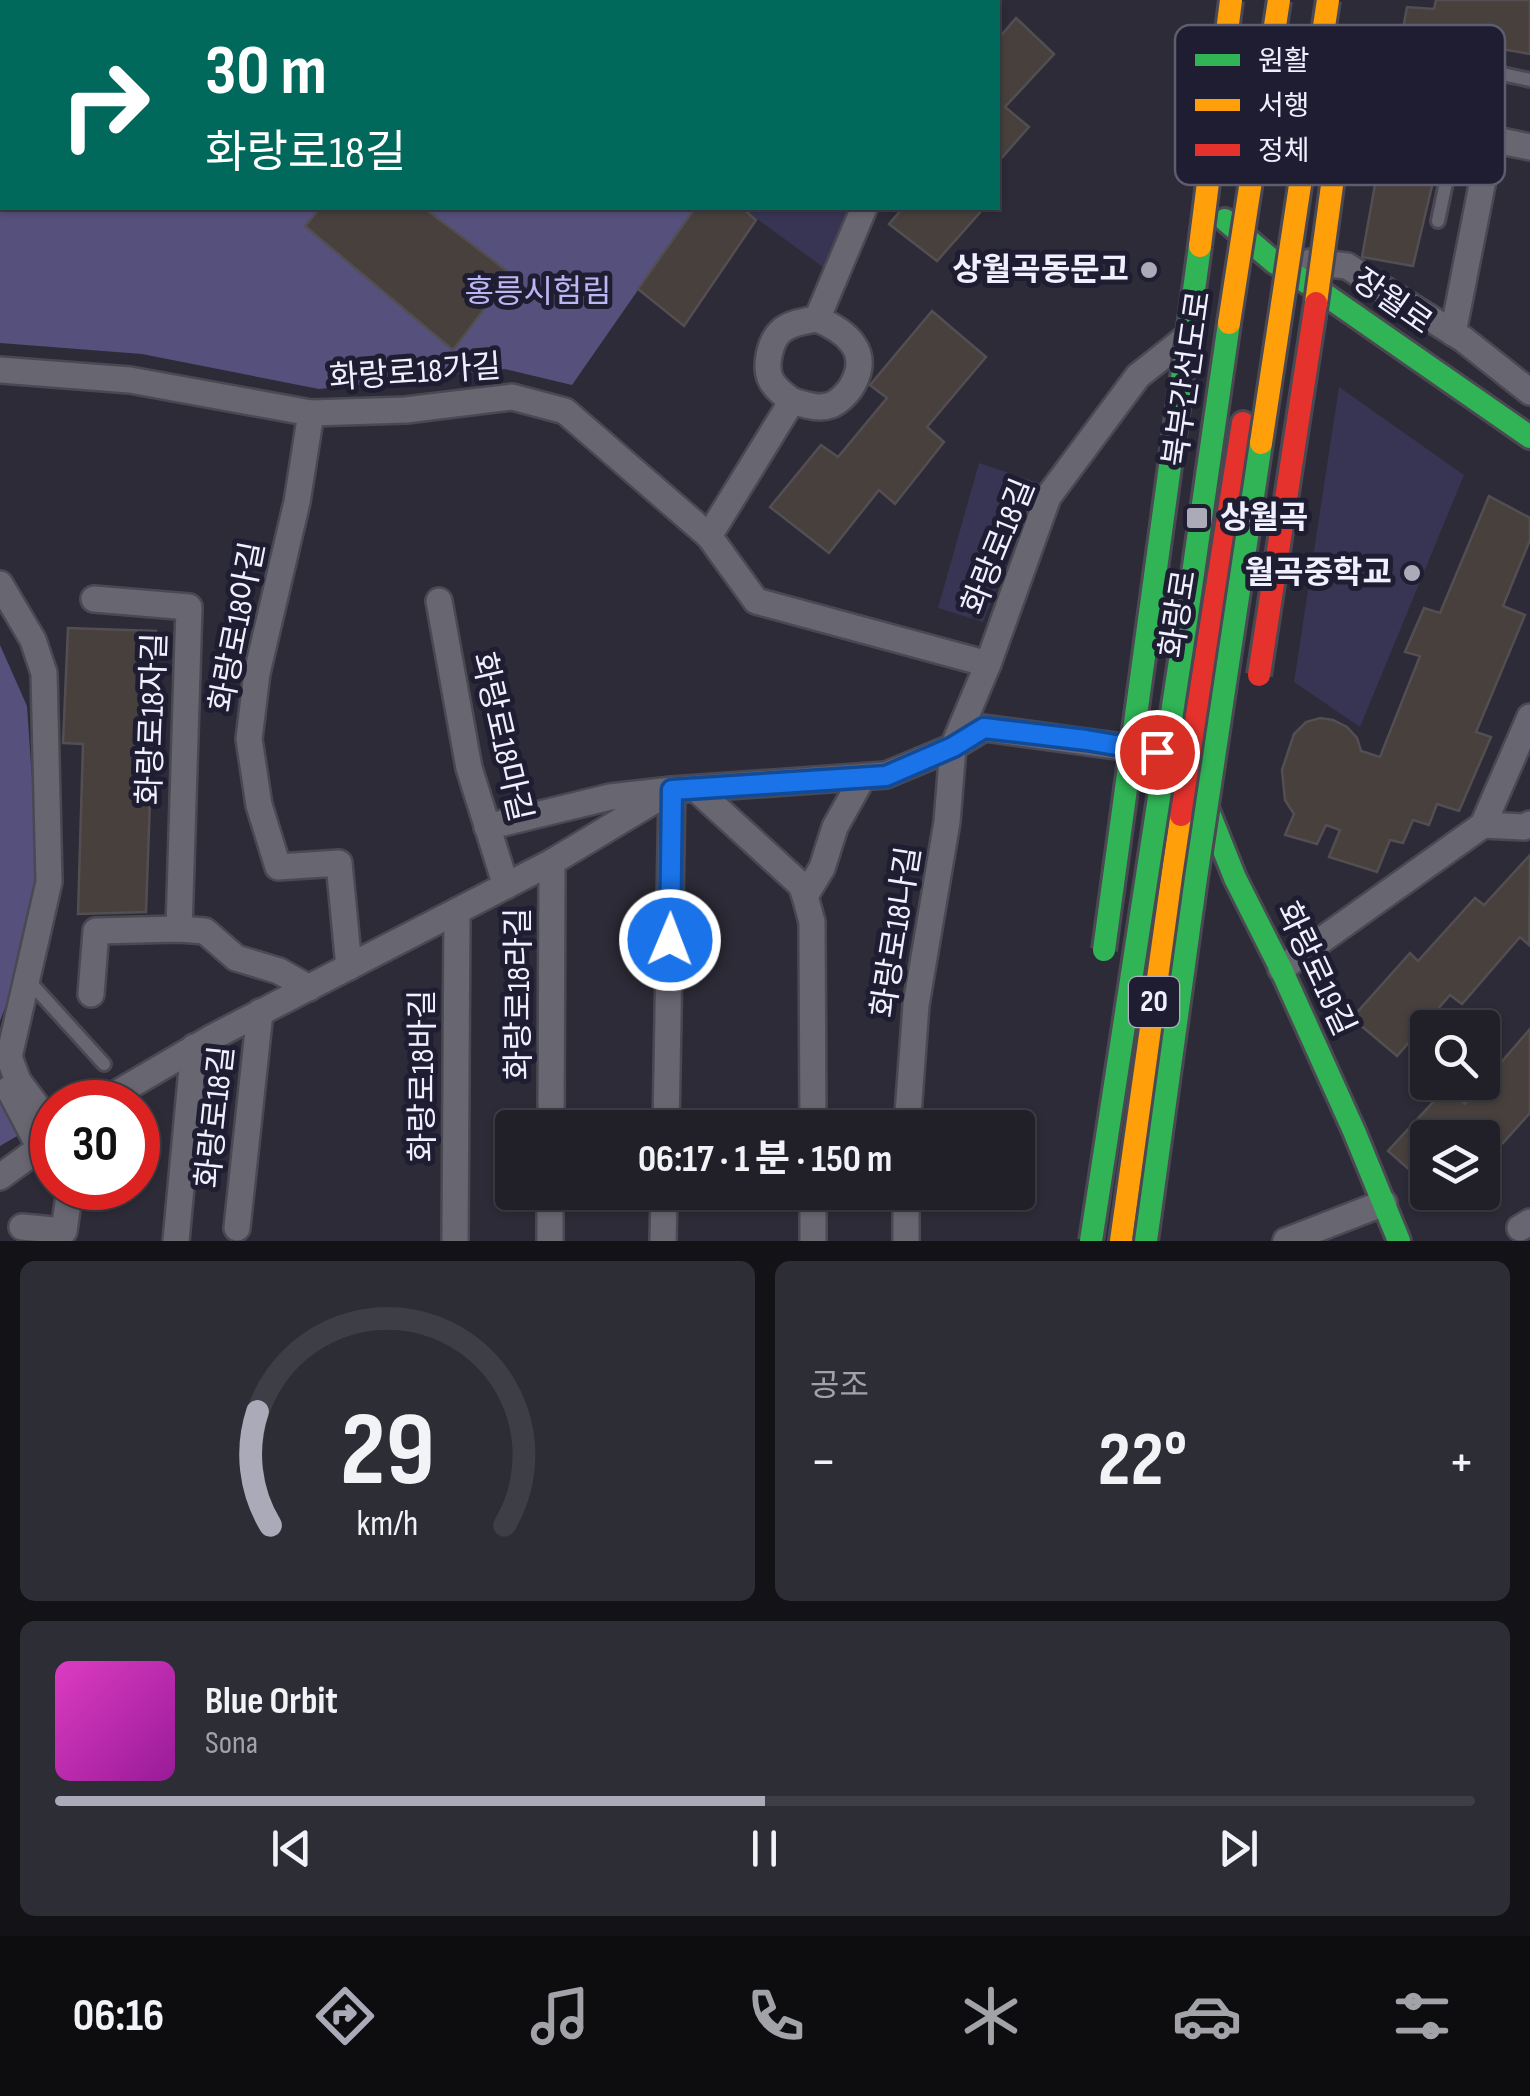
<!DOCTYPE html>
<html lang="ko">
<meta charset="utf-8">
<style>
body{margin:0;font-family:"Sofia Sans Condensed","Noto Sans KR",sans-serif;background:#2d2d35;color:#f1f3f6;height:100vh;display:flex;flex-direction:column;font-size:38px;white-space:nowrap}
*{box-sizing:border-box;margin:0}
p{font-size:32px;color:#a2a3a8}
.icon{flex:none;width:55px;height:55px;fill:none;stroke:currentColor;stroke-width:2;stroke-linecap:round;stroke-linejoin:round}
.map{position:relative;height:1241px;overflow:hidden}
.side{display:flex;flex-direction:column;gap:20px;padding:20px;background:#121217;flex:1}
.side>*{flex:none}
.top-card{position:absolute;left:0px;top:0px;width:1000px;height:210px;box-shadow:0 2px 8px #0004,0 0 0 2px #3e3e46;background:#00695c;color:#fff;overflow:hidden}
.fabs{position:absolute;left:1410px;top:1010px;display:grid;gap:20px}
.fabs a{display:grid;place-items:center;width:90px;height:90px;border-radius:10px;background:#212029;box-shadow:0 2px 8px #0004,0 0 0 2px #3e3e46;font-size:50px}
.speed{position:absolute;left:30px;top:1080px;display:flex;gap:20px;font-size:50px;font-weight:700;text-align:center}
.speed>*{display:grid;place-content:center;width:130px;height:130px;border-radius:50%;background:#212029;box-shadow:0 2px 8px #0004,0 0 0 2px #3e3e46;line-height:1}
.speed .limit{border:15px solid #d22;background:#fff;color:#111}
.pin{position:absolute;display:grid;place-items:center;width:85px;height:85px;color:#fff;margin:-42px;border:5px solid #fff;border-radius:50%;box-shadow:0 2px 10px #0007}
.me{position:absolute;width:110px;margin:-55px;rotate:1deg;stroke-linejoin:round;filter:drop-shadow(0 0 8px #0008)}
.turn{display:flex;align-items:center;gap:35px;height:210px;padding:0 40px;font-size:45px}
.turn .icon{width:130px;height:130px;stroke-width:2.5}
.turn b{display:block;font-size:70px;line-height:85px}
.big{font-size:75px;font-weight:700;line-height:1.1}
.side .tile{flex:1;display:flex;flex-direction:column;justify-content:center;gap:15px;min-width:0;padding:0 35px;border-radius:15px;background:#2d2d35}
.side .dial{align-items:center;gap:0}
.dial svg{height:260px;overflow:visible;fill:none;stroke:#3e3e46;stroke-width:7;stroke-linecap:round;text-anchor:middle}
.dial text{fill:#f1f3f6;stroke:none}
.song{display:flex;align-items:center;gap:30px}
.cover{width:120px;height:120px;border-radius:15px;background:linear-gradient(135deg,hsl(310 70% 55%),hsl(300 70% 35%))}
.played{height:10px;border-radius:5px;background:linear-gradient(90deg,#abaab8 50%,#3e3e46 50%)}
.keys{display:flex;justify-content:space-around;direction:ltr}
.heat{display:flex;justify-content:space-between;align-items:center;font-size:55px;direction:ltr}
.side .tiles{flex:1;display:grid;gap:20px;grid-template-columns:1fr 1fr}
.tile:last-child{grid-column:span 2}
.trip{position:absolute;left:495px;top:1110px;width:540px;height:100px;border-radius:10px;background:#212029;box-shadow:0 2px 8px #0004,0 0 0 2px #3e3e46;font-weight:700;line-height:100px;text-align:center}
.tab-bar{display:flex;height:160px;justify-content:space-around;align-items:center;background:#0d0d10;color:#a2a3a8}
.tab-bar .icon{width:70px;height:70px}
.tab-bar .selected{color:#abaab8}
.tab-bar b{font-size:45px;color:#f1f3f6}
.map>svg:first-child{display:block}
.green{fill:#383454}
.forest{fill:#56507c}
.building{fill:#47403d;stroke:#534e51;stroke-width:2.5}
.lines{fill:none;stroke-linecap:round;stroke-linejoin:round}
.lane-casing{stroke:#4a4953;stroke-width:18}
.street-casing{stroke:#4a4953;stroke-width:30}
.fast-casing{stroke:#4a4953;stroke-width:28}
.slow-casing{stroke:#4a4953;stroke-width:28}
.jam-casing{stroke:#4a4953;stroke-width:28}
.lane{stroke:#686671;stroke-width:12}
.street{stroke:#686671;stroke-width:25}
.fast{stroke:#30b455;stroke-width:22}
.slow{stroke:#ff9f0a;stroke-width:22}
.jam{stroke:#e5322d;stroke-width:22}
.fast-bridge-casing{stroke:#4a4953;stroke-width:28;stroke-linecap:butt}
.slow-bridge-casing{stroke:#4a4953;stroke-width:28;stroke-linecap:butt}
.jam-bridge-casing{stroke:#4a4953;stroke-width:28;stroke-linecap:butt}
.fast-bridge{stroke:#30b455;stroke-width:22}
.slow-bridge{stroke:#ff9f0a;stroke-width:22}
.jam-bridge{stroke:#e5322d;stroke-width:22}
.route-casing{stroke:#114b97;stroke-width:25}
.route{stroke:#1a73e8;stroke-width:18}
.poi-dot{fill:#abaab8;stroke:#1f1d32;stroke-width:4}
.labels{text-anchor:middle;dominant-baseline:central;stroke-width:10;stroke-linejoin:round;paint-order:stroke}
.shield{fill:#1f1d32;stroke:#b1b0c1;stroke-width:2.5}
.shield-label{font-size:30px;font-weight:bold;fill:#f0effe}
.poi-label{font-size:32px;font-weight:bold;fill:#f0effe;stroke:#1f1d32;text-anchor:end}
.park-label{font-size:32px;fill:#bdb6f4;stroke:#1f1d32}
.street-label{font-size:32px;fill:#f0effe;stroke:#1f1d32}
.key{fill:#1f1d32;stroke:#5e5c6f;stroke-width:2.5}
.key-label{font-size:28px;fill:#f0effe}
</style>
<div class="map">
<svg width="1530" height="1241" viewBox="0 0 1530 1241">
<rect width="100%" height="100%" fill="#2c2b37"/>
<!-- green -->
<g class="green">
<path d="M742 208H864L835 276Z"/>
<path d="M1339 387 1464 475 1360 727 1294 682Z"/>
<path d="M979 463 1039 483 983 622 938 608Z"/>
</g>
<!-- forest -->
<g class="forest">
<path d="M0 0H346L348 2H2V208H695L572 385 505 369 319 389 142 354 0 343Z"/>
<path d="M0 645 27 706 39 881 11 992 0 1021Z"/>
<path d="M0 1091 24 1132 0 1146Z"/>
</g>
<!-- building -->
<g class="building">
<path d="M1436 0H1530V54L1466 43 1413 266 1362 257 1407 7 1434 9Z"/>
<path d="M1016 18 1054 54 1005 107 1029 127 998 162V39Z"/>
<path d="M320 208H424L511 274 453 350 305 226Z"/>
<path d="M695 208H742L756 220 684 326 638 289Z"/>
<path d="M903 208H984L937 261 889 224Z"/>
<path d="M932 311 986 357 927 427 944 442 895 504 879 490 829 553 770 507 821 445 838 457 887 398 870 385Z"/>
<path d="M1489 496 1530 518V540L1503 606 1525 615 1476 732 1491 737 1459 811 1437 804 1429 825 1413 820 1403 843 1390 840 1377 872 1329 857 1340 830 1326 825 1317 844 1285 835 1294 814 1285 800 1282 770 1294 734 1306 722 1320 718 1333 720 1347 727 1357 738 1361 751 1380 757 1420 656 1405 652 1424 608 1440 613Z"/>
<path d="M68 628 156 631 146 912 78 914 83 744 63 743Z"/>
<path d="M1530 855 1529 945 1520 937 1462 1004 1450 995 1397 1056 1352 1018 1410 953 1418 961 1475 898 1484 905Z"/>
<path d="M1530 1029V1113L1503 1143 1484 1128 1474 1138H1428V1186L1388 1151 1447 1087 1465 1104Z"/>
</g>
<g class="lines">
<defs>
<g id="lane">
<path d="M1438 221 1470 67 1530 80"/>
<path d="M28 980 104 1064"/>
</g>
<g id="street">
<path d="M973 2 975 0"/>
<path d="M1310 262 1347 266 1463 339 1530 392"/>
<path d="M1453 333 1491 139 1530 147"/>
<path d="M0 370 130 380 311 413 406 410 512 397 565 411 709 536 756 601 988 664"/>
<path d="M792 401C784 395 774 388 770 378 765 365 770 342 780 332 789 323 805 321 817 319"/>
<path d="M311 413 297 502 257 673 249 739 259 805 278 867 339 863 349 967"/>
<path d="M709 536 792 401C804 404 818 410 831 405 839 402 849 392 853 384 871 351 846 331 817 319L864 208"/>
<path d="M0 584 33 640 44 673 49 882 9 1057 18 1081 52 1126"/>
<path d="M94 599 189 607 179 929"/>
<path d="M439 601 469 768 506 886"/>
<path d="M696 789 801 885 805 896"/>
<path d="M1483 825 1524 827 1530 824"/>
<path d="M487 827 610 797 672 790 666 1128"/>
<path d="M1281 969 1483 825 1530 717"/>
<path d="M91 994 96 931 179 929 205 931 236 958 279 971 309 988"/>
<path d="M9 1089 40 1148"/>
<path d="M102 1102 213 1037 552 862 672 790 886 775 953 747 984 728 1138 749"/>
<path d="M551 1128 552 862"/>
<path d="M813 1128 812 922 805 896 822 868 835 827 863 777"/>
<path d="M907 1128 916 1005 947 822 953 747 988 664 1048 497 1138 376 1187 337"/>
<path d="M0 1177 52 1139"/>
<path d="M813 1192V1241"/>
<path d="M906 1192V1241"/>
<path d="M22 1227 64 1231 70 1188"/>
<path d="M237 1228 260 1012"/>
<path d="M1520 1228 1530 1222"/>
<path d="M176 1241 194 1047"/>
<path d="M455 1241 457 911"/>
<path d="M550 1241V1192"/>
<path d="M663 1241 664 1192"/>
<path d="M1286 1241 1384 1203"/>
</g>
<g id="fast">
<path d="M1225 220 1274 262 1317 289 1530 437"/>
<path d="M1207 808 1235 878 1281 969 1354 1131 1399 1241"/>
</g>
<path id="slow" d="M1121 1241 1181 815"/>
<path id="jam" d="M1181 815 1243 423"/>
</defs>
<!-- lane casing -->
<use href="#lane" class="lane-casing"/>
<!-- street casing -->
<use href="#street" class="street-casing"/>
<!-- fast casing -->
<use href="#fast" class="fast-casing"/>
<!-- slow casing -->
<use href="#slow" class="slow-casing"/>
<!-- jam casing -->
<use href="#jam" class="jam-casing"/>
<!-- lane -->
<use href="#lane" class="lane"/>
<!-- street -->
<use href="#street" class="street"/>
<!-- fast -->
<use href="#fast" class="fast"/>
<!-- slow -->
<use href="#slow" class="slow"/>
<!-- jam -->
<use href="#jam" class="jam"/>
<defs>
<g id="fast-bridge">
<path d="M1104 950 1200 246"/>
<path d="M1091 1241 1187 615 1229 323"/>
<path d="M1146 1241 1196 878 1261 443"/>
</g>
<g id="slow-bridge">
<path d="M1200 246 1231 0"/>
<path d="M1316 303 1345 90"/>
<path d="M1229 323 1279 0"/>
<path d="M1261 443 1328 0"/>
</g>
<path id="jam-bridge" d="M1259 675 1316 303"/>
</defs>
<!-- fast-bridge casing -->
<use href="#fast-bridge" class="fast-bridge-casing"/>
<!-- slow-bridge casing -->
<use href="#slow-bridge" class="slow-bridge-casing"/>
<!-- jam-bridge casing -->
<use href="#jam-bridge" class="jam-bridge-casing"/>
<!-- fast-bridge -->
<use href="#fast-bridge" class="fast-bridge"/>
<!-- slow-bridge -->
<use href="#slow-bridge" class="slow-bridge"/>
<!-- jam-bridge -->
<use href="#jam-bridge" class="jam-bridge"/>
</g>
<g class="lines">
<defs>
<path id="route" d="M670 940 672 790 886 776 953 747 984 728 1086 740 1157 752"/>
</defs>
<!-- route casing -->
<use href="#route" class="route-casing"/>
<!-- route -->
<use href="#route" class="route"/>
</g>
<!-- markers -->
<g class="poi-dot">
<circle cx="1149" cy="270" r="10"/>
<rect x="1185" y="506" width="24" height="24" rx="5"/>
<circle cx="1412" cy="573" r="10"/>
</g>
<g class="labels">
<!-- shield labels -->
<rect class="shield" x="1129" y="977" width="50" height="50" rx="8"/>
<g class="shield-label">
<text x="1154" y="1002">20</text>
</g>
<!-- poi labels -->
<g class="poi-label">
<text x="1129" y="270">상월곡동문고</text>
<text x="1220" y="518" text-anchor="start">상월곡</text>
<text x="1392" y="573">월곡중학교</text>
</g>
<!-- park labels -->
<g class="park-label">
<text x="538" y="292">홍릉시험림</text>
</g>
<!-- street labels -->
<g class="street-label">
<text transform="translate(1392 302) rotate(35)">장월로</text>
<text transform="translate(415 373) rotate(-4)">화랑로18가길</text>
<text transform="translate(1188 379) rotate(-82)">북부간선도로</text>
<text transform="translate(999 547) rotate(-68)">화랑로18길</text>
<text transform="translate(1179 614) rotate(-81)">화랑로</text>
<text transform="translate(238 627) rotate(-79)">화랑로18아길</text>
<text transform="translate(153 719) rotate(-88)">화랑로18자길</text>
<text transform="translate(501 737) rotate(77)">화랑로18마길</text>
<text transform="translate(897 932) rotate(-81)">화랑로18나길</text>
<text transform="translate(1315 969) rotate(65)">화랑로19길</text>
<text transform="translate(519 994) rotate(-90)">화랑로18라길</text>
<text transform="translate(423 1076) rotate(-90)">화랑로18바길</text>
<text transform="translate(216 1117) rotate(-84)">화랑로18길</text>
</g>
</g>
<!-- legend -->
<rect x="1175" y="25" width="330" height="160" rx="15" class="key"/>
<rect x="1195" y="54" width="45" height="12" fill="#30b455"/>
<rect x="1195" y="99" width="45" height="12" fill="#ff9f0a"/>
<rect x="1195" y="144" width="45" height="12" fill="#e5322d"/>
<g class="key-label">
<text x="1258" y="70">원활</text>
<text x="1258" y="115">서행</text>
<text x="1258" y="160">정체</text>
</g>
</svg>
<div class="fabs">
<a><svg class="icon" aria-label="search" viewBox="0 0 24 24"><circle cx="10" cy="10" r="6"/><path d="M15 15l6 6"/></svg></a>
<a><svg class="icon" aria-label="layers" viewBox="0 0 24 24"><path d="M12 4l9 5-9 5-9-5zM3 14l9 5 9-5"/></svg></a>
</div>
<div class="speed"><div class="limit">30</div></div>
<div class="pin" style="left:1157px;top:752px;background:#d93025"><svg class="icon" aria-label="arrive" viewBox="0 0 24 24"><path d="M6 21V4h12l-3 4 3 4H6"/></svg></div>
<svg class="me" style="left:670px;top:940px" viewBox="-20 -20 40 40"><circle r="17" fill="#1a73e8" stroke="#fff" stroke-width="3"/><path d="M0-11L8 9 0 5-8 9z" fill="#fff"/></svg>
<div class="trip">06:17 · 1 분 · 150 m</div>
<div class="top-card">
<div class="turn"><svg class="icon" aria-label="right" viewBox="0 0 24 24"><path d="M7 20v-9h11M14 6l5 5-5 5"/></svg><div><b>30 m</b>화랑로18길</div></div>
</div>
</div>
<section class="side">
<div class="tiles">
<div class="tile dial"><svg viewBox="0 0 100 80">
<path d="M14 69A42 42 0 1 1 86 69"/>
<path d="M14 69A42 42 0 0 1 10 34" stroke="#abaab8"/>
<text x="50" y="56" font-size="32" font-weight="700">29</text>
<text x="50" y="72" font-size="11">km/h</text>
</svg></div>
<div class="tile"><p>공조</p>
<div class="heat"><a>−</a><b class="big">22°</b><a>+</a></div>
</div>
<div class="tile">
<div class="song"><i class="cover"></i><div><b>Blue Orbit</b><p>Sona</p></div></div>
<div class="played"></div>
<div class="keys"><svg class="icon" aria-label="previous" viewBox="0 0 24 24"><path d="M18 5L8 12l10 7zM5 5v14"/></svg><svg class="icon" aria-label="pause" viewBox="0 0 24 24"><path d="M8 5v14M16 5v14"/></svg><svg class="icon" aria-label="next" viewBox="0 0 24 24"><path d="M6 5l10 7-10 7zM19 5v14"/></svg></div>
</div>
</div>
</section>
<nav class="tab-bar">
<b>06:16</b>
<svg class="icon selected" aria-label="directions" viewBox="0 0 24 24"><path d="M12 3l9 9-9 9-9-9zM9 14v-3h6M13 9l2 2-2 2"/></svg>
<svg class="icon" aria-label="music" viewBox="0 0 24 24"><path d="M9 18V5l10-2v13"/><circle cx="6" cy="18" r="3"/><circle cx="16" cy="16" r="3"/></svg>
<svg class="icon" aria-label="phone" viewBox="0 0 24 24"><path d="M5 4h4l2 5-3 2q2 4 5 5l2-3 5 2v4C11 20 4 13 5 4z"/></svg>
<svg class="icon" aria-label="climate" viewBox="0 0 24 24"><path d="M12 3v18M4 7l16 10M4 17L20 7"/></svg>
<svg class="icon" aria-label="car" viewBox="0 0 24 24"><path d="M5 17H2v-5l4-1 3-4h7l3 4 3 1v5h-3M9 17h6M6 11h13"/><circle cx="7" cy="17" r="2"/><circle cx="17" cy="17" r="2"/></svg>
<svg class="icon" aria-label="filters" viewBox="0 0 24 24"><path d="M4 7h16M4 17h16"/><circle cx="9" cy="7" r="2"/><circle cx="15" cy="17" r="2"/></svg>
</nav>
